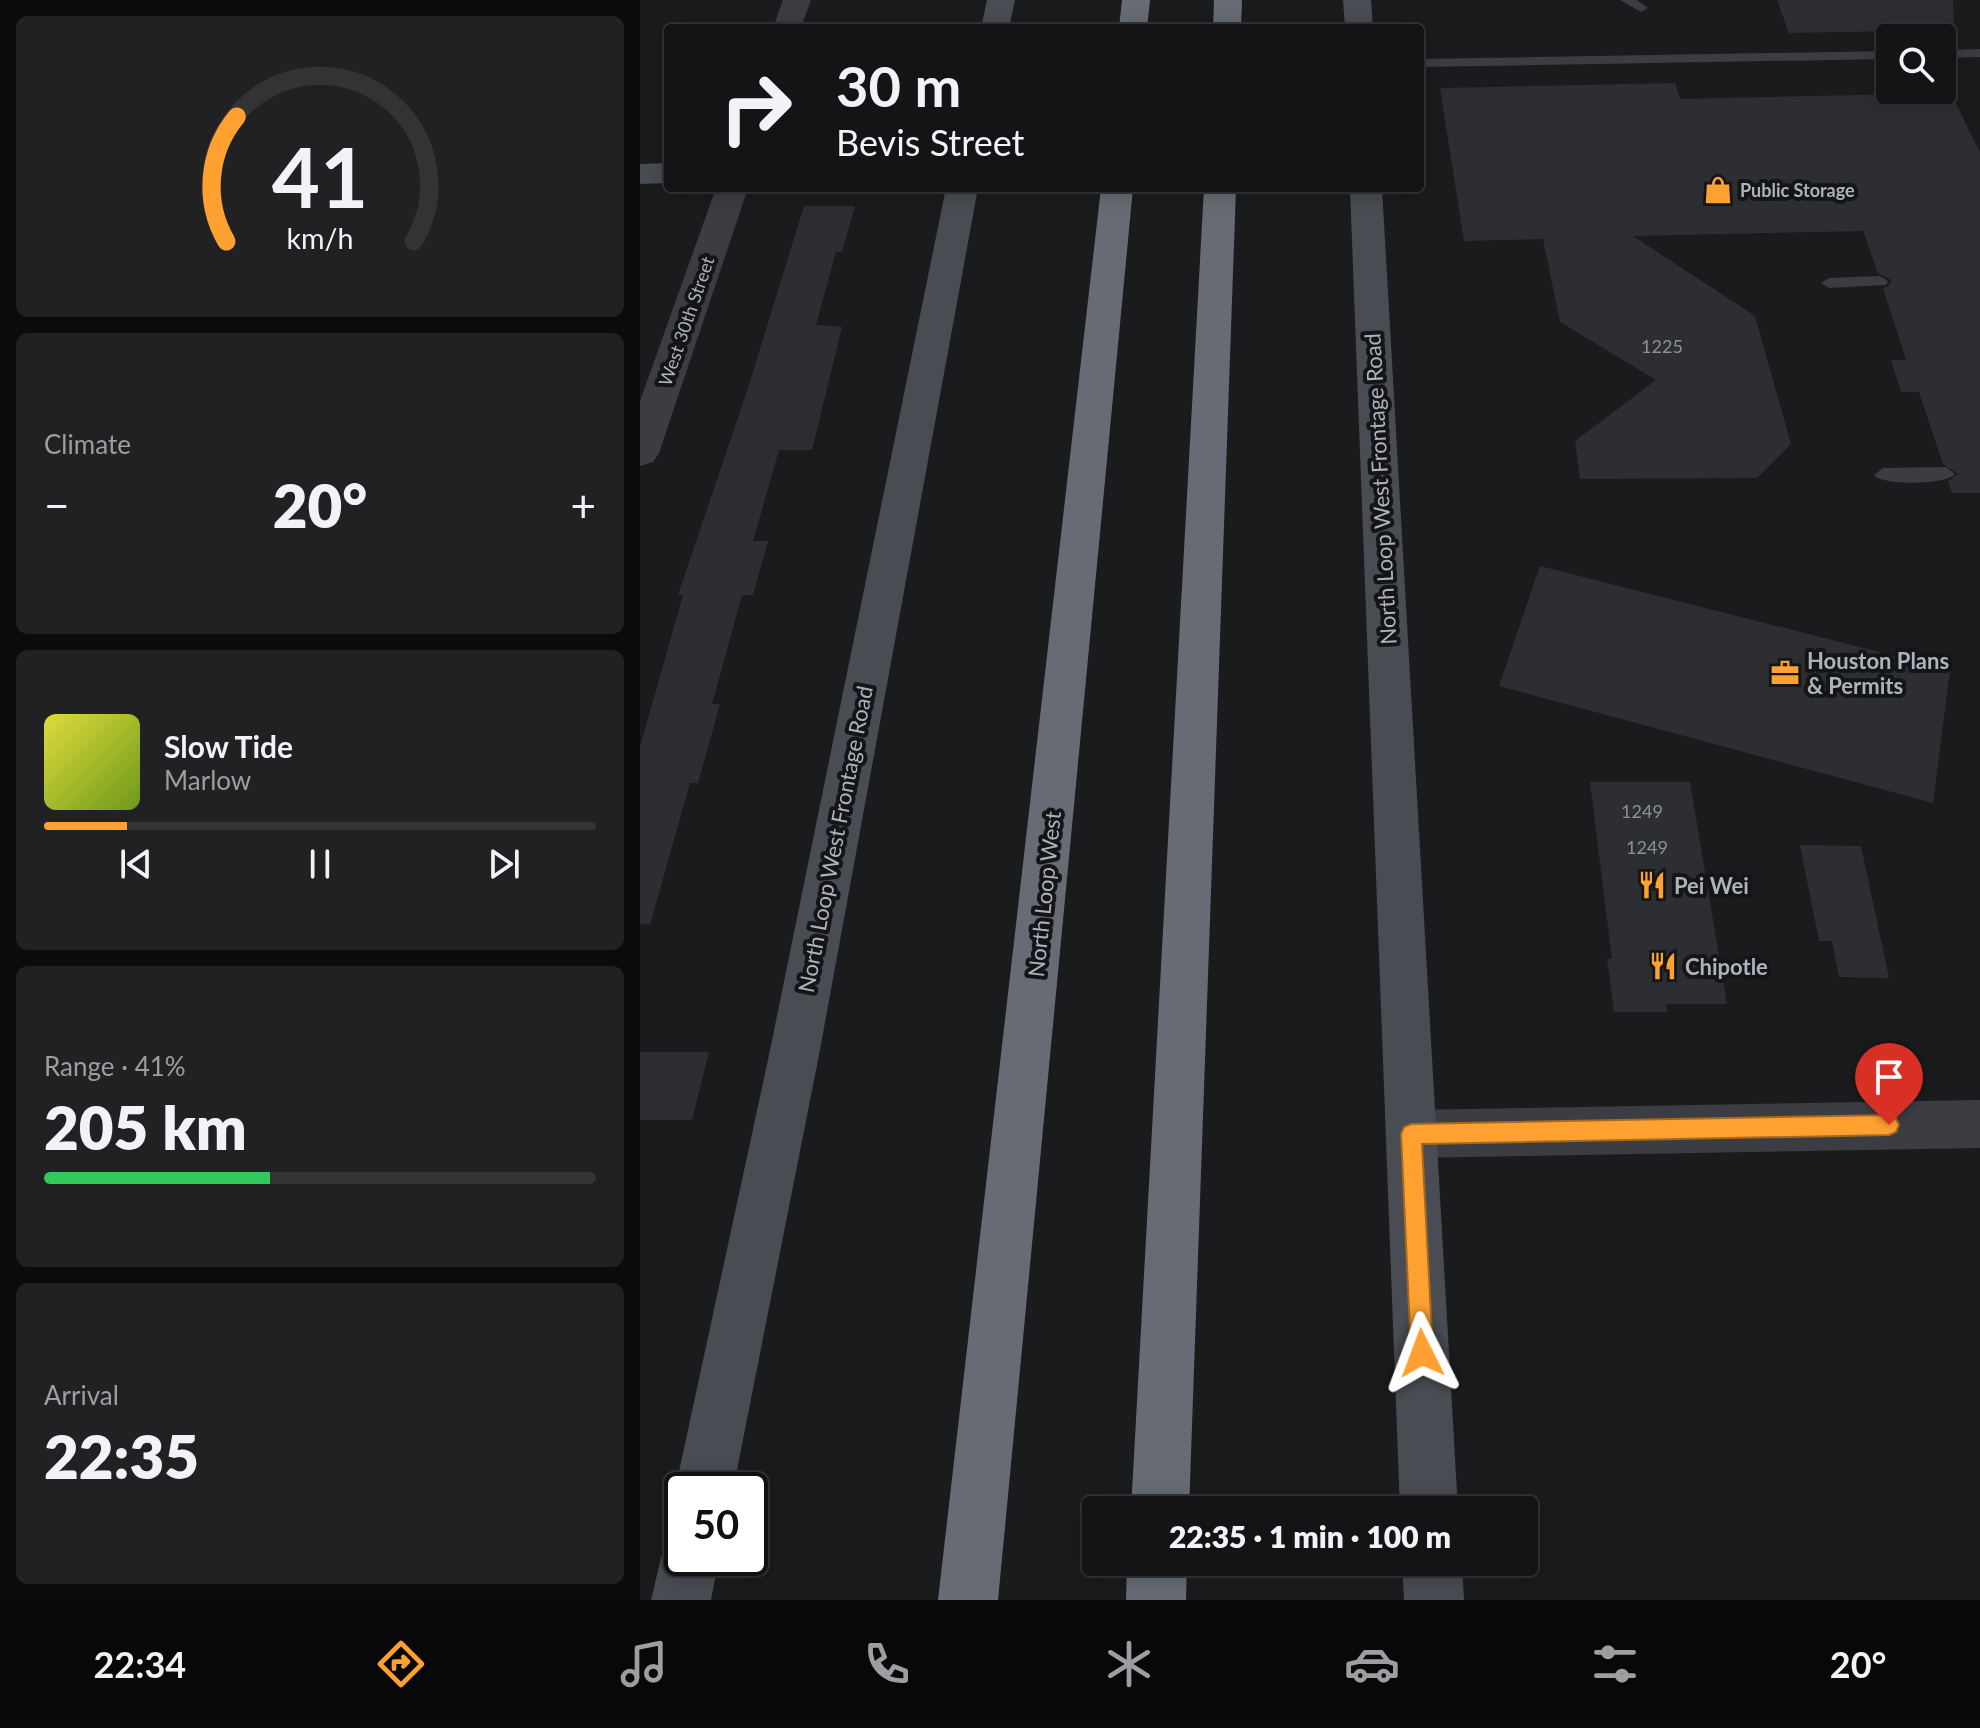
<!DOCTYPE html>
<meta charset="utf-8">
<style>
body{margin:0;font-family:Lato,sans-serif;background:#212123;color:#f1f3f6;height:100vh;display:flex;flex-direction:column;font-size:30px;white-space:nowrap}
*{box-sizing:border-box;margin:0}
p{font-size:26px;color:#9d9ea1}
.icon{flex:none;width:44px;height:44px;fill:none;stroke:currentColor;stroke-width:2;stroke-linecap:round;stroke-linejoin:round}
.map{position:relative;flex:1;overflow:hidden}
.sheet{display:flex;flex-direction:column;gap:16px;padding:16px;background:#0b0b0c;width:640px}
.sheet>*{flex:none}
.top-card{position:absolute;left:24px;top:24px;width:760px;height:168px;border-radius:8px;box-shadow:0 4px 20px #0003,0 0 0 2px #333335;background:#141416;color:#f1f3f6;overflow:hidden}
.controls{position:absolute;left:1236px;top:24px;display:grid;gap:16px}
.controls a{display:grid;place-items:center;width:80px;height:80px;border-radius:8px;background:#141416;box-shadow:0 4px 20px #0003,0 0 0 2px #333335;font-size:40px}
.speed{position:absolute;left:24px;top:1472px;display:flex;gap:16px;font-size:40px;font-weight:700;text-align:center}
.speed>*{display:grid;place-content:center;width:104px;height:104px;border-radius:50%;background:#141416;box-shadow:0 4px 20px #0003,0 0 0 2px #333335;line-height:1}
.speed .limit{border:4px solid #111;border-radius:12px;background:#fff;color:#111}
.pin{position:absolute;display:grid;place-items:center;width:68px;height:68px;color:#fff;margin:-82px -34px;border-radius:50% 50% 50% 0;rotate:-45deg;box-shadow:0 0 8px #0007}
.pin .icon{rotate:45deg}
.me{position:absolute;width:88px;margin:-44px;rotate:357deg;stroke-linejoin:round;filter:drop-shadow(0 0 6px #0008)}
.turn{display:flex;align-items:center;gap:28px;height:168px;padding:0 40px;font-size:36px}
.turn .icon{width:104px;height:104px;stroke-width:2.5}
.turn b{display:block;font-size:56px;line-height:68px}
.big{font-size:60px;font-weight:800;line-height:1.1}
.sheet .widget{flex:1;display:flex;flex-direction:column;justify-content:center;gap:12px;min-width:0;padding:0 28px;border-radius:12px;background:#212123}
.sheet .dial{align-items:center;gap:0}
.dial svg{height:208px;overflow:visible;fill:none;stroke:#333335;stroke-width:7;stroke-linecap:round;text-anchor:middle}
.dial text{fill:#f1f3f6;stroke:none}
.song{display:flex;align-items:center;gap:24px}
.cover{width:96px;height:96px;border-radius:12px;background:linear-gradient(135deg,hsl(60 70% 55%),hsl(80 70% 35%))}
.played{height:8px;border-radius:4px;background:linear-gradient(90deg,#fea131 15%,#333335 15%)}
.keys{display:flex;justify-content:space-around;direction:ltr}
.heat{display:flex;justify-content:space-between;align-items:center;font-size:44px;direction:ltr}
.charge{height:12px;border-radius:6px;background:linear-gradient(90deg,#34c759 41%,#333335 0)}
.trip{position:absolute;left:442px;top:1496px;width:456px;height:80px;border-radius:8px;background:#141416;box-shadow:0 4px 20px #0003,0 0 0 2px #333335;font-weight:800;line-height:80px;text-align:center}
.dock{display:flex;height:128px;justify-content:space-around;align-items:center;background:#080809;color:#9d9ea1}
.dock .icon{width:56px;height:56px}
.dock .current{color:#fea131}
.dock b{font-size:36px;color:#f1f3f6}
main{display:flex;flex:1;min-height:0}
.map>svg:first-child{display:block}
.building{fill:#2d2e31}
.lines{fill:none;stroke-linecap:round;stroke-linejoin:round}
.lane{fill:#3b3d42;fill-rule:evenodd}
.street{fill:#3b3d42;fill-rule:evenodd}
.secondary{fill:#494c52;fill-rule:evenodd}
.highway{fill:#676c74;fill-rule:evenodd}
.route{fill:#fea131;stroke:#a56920;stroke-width:2}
.labels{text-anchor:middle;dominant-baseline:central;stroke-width:8;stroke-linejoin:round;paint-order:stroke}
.far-poi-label{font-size:18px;font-weight:bold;fill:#acb3bd;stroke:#151518;text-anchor:start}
.far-street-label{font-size:18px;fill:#acb3bd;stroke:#151518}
.number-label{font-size:18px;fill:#8c9199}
.street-label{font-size:22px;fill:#acb3bd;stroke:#151518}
.poi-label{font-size:22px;font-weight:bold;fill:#acb3bd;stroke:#151518;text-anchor:start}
</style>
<main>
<section class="sheet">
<div class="widget dial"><svg viewBox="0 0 100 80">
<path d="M14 69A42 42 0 1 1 86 69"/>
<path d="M14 69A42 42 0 0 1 18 21" stroke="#fea131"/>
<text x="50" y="56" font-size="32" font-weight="700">41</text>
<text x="50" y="72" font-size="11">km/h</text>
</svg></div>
<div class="widget"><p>Climate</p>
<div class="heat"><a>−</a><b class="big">20°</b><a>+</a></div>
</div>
<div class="widget">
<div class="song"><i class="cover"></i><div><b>Slow Tide</b><p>Marlow</p></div></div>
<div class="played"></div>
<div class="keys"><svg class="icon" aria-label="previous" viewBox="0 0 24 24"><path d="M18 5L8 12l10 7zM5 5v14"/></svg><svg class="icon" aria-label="pause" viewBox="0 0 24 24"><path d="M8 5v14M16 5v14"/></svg><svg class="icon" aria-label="next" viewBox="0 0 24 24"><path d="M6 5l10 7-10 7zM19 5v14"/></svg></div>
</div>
<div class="widget"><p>Range · 41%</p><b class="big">205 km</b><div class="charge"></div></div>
<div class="widget"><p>Arrival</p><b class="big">22:35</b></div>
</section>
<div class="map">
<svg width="1340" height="1600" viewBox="0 0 1340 1600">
<rect width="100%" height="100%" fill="#1a1b1d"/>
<!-- building -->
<g class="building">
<path d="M1137 0H1313L1314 30 1149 33Z"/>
<path d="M1035 83 1040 99 1311 93 1340 153V493H1312L1308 481 1318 474 1303 464 1279 392H1261L1251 360H1266L1243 288 1249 286 1251 280 1238 273 1223 231 993 236 1115 316 1151 444 1117 478 940 479 935 441 1016 380 920 322 903 239 824 241 800 88Z"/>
<path d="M164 206H215L202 252H196L176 325 202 327 172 450H139L113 541H128L113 595H102L72 704H80L58 783H50L10 925 0 924V747L43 595H38L108 388Z"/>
<path d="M900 566 1310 670 1293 803 859 686Z"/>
<path d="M950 782H1050L1087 1004H1026L1027 1012H974L967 959H972Z"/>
<path d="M1160 845 1221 846 1249 978 1199 977 1192 941H1179Z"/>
<path d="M0 1052H69L52 1120H0Z"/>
</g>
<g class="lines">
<!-- lane -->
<g class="lane">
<path d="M980 0H997L1008 8 1001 12Z"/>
<path d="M1340 49V57L1302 58V50Z"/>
<path d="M1250 51V59L780 67V59Z"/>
<path d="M1240 276 1248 281 1246 285 1189 288 1181 283 1189 278Z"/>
<path d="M1306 467 1315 474C1307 485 1242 486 1234 475L1243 468Z"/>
</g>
<!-- street -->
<g class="street">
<path d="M143 0H171L161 28H133Z"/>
<path d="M76 188H108L19 453 13 462 0 466V401Z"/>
<path d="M1340 1100V1148L771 1158 753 1151 746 1134 753 1117 771 1110Z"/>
</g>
<!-- secondary -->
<g class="secondary">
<path d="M347 0H375L369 28H341Z"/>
<path d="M703 0H731L733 28H705Z"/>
<path d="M28 163V183L0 184V164Z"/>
<path d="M306 188H338L179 1055 93 1490H42V1506L35 1490 129 1055Z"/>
<path d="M710 188H742L818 1510H760Z"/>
<path d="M42 1532V1558H79L71 1600H11L21 1558 29 1537Z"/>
<path d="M762 1562H822L824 1600H764Z"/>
</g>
<!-- highway -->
<g class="highway">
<path d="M482 0H510L507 28H479Z"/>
<path d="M574 0H602L601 28H573Z"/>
<path d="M461 188H493L358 1600H298Z"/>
<path d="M564 188H596L549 1510H491Z"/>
<path d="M487 1562H547L546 1600H486Z"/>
</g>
</g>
<!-- route -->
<path class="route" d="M1249 1115 1256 1118 1259 1125 1256 1132 1249 1135 782 1144 793 1353 790 1361 782 1365 774 1361 771 1353 761 1134 764 1127 771 1124Z"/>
<!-- icons -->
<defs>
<symbol id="shop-bare" viewBox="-9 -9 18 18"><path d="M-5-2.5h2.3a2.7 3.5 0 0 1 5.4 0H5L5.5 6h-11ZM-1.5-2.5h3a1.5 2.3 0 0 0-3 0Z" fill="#fea131" stroke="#151518" stroke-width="2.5" paint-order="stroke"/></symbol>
<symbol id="office-bare" viewBox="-9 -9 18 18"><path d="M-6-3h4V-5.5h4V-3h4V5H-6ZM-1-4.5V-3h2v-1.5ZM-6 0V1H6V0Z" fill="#fea131" stroke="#151518" stroke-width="2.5" paint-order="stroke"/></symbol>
<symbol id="restaurant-bare" viewBox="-9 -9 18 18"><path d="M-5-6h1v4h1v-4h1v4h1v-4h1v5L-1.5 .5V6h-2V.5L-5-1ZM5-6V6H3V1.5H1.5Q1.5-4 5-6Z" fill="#fea131" stroke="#151518" stroke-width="2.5" paint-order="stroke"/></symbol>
</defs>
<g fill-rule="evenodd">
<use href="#shop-bare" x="1058" y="170" width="40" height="40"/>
<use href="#office-bare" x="1125" y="653" width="40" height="40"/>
<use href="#restaurant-bare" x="992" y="865" width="40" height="40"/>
<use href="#restaurant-bare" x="1003" y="946" width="40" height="40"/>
</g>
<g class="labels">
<!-- far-poi labels -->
<g class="far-poi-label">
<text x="1100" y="190">Public Storage</text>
</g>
<!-- far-street labels -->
<g class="far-street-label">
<text transform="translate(46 321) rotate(-71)">West 30th Street</text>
</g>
<!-- number labels -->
<g class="number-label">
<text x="1022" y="346">1225</text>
<text x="1002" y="811">1249</text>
<text x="1007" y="847">1249</text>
</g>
<!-- street labels -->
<g class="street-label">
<text transform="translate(740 489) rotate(-93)">North Loop West Frontage Road</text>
<text transform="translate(195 839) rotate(-79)">North Loop West Frontage Road</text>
<text transform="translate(404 894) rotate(-84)">North Loop West</text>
</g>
<!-- poi labels -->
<g class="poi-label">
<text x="1167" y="660">Houston Plans<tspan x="1167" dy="25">&amp; Permits</tspan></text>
<text x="1034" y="885">Pei Wei</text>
<text x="1045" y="966">Chipotle</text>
</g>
</g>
</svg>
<div class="controls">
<a><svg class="icon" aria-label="search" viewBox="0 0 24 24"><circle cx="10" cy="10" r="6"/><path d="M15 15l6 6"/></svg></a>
</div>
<div class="speed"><div class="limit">50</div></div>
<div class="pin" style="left:1249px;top:1125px;background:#d93025"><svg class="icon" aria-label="arrive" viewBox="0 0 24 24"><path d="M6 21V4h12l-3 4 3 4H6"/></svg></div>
<svg class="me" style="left:782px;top:1353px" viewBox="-20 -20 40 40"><path d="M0-17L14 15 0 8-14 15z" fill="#fea131" stroke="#fff" stroke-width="4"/></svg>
<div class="trip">22:35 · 1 min · 100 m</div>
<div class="top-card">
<div class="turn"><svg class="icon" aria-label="right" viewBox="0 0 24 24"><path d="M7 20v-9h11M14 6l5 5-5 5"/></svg><div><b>30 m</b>Bevis Street</div></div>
</div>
</div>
</main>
<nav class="dock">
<b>22:34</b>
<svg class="icon current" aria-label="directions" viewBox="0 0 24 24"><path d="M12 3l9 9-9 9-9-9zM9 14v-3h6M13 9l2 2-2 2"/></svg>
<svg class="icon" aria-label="music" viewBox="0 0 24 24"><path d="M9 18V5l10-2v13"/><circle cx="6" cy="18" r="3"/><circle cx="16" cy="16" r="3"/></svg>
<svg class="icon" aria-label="phone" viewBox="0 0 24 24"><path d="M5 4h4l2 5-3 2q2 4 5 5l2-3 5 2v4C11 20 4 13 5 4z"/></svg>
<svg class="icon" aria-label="climate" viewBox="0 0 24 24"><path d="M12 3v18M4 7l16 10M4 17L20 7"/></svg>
<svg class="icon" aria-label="car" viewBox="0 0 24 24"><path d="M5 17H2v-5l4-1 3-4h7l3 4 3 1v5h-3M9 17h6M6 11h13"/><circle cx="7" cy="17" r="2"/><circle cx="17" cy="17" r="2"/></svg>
<svg class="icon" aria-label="filters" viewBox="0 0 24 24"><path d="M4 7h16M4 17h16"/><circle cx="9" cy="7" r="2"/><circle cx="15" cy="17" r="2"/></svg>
<b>20°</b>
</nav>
